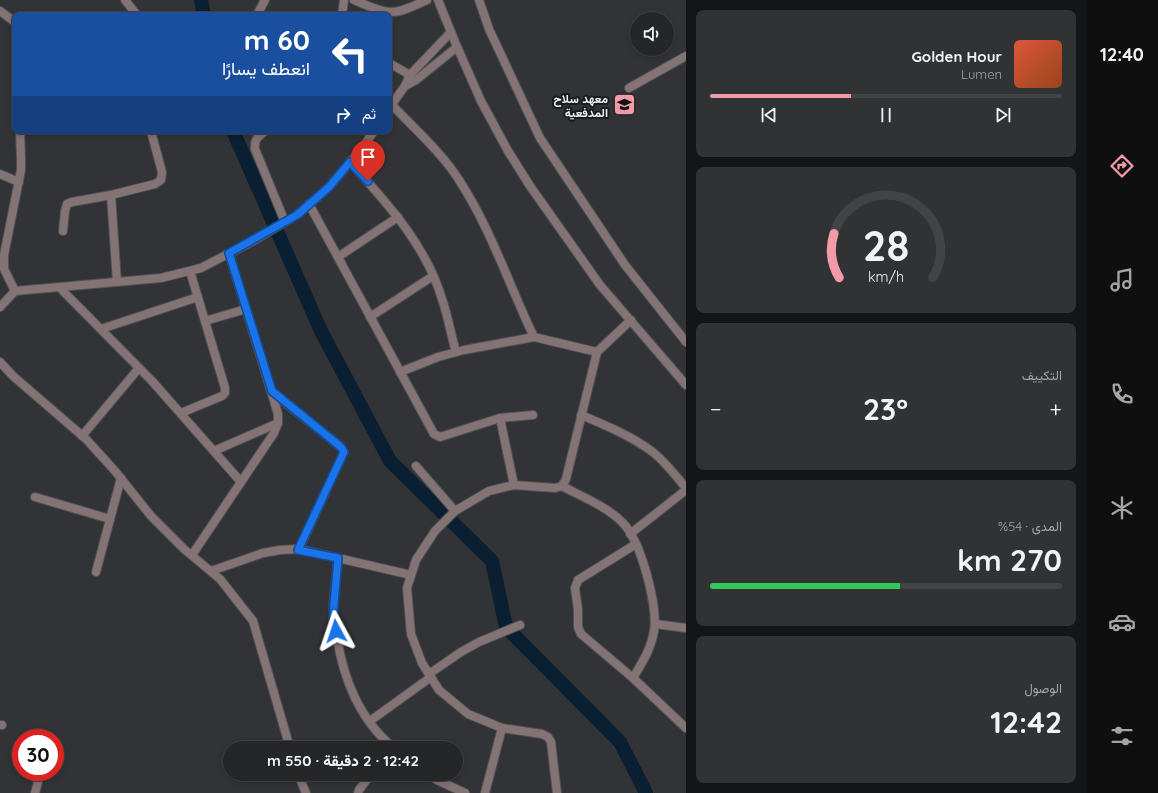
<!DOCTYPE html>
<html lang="ar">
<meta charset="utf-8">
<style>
body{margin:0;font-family:Quicksand,Vazirmatn,sans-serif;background:#313234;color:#f1f3f6;direction:rtl;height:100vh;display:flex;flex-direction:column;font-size:15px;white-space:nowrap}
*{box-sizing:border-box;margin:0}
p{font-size:13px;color:#a3a5a8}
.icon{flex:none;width:22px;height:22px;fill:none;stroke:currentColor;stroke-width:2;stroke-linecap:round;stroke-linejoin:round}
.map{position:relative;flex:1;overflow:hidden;direction:ltr}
.drawer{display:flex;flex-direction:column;gap:10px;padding:10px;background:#141516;width:400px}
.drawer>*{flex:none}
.guide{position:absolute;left:12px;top:12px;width:380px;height:122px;border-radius:8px;box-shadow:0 2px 6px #0003,0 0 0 1px #424345;direction:rtl;background:#1a4fa0;color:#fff;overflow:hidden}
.buttons{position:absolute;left:630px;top:12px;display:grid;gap:8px}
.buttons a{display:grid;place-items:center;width:44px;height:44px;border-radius:50%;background:#252628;box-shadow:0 2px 6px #0003,0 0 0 1px #424345;font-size:20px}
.speed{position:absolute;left:12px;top:729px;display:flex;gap:8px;font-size:20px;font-weight:700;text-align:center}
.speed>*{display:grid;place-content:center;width:52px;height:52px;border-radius:50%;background:#252628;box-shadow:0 2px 6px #0003,0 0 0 1px #424345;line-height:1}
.speed .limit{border:6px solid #d22;background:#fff;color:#111}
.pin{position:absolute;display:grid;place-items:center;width:34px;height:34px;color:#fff;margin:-41px -17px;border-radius:50% 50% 50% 0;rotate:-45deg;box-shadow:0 0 4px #0007}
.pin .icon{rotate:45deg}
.me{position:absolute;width:44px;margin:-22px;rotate:355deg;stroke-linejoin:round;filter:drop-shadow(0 0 3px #0008)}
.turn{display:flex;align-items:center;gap:14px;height:84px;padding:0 16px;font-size:18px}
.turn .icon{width:52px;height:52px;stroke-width:2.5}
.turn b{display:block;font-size:28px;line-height:34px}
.then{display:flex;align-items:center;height:38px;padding:0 16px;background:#0003;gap:8px;font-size:15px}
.big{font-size:30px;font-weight:800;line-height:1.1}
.drawer .card{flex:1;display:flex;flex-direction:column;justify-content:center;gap:6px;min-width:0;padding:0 14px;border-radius:8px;background:#313234}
.drawer .dial{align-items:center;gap:0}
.dial svg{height:104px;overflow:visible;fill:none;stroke:#424345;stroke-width:7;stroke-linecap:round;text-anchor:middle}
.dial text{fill:#f1f3f6;stroke:none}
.song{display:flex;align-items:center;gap:12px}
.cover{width:48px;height:48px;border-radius:6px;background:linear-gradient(135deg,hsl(10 70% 55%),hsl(20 70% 35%))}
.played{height:4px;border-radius:2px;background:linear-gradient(90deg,#f39aa9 40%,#424345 40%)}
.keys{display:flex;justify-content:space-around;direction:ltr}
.heat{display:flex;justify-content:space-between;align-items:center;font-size:22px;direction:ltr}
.charge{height:6px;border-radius:3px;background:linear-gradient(90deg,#34c759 54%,#424345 0)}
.trip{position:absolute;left:223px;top:741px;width:240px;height:40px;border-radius:20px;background:#252628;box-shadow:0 2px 6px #0003,0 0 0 1px #424345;font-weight:800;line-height:40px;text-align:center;direction:rtl}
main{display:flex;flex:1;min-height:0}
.menu{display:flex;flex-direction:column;width:72px;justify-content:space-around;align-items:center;background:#0f0f10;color:#a3a5a8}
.menu .icon{width:28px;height:28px}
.menu .on{color:#f39aa9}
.menu b{font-size:18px;color:#f1f3f6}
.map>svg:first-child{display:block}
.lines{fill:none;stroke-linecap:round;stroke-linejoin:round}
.river{stroke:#0a1f32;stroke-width:14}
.minor-casing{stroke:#4f5154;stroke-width:10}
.minor{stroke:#847375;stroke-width:8}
.route-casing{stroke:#114b97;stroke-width:10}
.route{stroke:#1a73e8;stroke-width:7}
.labels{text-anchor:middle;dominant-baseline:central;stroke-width:4;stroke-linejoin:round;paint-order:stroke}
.poi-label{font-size:12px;font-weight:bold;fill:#eef0f1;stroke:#1a1b1c;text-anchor:end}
</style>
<main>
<nav class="menu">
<b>12:40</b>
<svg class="icon on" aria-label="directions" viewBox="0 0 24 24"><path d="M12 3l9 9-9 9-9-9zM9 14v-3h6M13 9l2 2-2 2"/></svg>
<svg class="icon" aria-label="music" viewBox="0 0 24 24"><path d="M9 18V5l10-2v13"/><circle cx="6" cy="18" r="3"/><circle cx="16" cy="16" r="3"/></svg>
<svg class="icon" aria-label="phone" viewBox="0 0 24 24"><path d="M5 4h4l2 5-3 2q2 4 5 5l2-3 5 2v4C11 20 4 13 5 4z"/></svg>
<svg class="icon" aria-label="climate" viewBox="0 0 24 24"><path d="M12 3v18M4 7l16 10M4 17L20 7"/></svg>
<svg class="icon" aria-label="car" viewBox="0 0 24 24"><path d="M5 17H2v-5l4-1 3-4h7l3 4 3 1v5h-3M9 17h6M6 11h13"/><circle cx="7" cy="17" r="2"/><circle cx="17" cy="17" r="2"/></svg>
<svg class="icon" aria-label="filters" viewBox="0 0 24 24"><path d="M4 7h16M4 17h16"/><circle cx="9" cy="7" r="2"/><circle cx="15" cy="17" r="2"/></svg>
</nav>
<section class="drawer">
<div class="card">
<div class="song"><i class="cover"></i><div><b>Golden Hour</b><p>Lumen</p></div></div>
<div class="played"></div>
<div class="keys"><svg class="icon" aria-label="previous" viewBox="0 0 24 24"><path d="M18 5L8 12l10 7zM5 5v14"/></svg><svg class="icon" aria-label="pause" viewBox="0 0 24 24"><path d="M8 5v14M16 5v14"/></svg><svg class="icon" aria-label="next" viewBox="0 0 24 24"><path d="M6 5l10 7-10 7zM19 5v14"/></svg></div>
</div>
<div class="card dial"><svg viewBox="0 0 100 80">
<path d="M14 69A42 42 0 1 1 86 69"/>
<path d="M14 69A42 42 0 0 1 10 35" stroke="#f39aa9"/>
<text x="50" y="56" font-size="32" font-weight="700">28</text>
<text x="50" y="72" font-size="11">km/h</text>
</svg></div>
<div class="card"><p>التكييف</p>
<div class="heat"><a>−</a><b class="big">23°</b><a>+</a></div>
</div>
<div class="card"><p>المدى · 54%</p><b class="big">270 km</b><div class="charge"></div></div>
<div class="card"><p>الوصول</p><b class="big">12:42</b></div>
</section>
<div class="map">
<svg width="686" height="793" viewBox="0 0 686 793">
<rect width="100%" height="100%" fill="#313336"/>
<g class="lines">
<!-- river -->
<g class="river">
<path d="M201 0 204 15"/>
<path d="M233 131 321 331 390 461 492 561 506 627 620 742 646 793"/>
</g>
<defs>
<g id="minor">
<path d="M125 0 137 15"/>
<path d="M354 0C390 15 391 17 427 0"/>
<path d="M438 0 455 42 481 101 508 151 530 186 600 285 686 385"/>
<path d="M479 0 489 29 540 138 625 265 686 342"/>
<path d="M0 11 15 22"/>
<path d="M257 15 265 0"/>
<path d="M342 15 344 0"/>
<path d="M389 63 410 75"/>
<path d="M405 86 416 80 457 47"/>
<path d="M629 88 686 56"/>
<path d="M392 105C413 127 443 154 459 180 491 229 509 285 534 337L597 352"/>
<path d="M389 108 405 86 410 75 451 32"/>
<path d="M265 131C258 137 254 139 255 149L285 222"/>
<path d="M350 162C387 203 426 245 442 299 448 316 451 335 456 352"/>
<path d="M0 174 19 182"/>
<path d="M111 195 117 282"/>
<path d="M309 204 434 434 440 437 500 418 533 415"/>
<path d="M63 231 65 211 67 204 72 202 111 195 155 184 161 180 162 172 151 131"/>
<path d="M338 257 398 217"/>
<path d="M59 287 152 381 241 482"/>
<path d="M15 291 4 269V255L21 170V159L20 131"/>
<path d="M0 307 15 291 161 278 201 268 253 241 297 215 329 187 363 147 374 131"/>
<path d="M370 317 433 276"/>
<path d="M205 321 246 309"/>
<path d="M101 329 198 297"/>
<path d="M0 362 13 376 86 439 115 471 151 516 184 549 220 579 253 621 290 748"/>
<path d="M400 372 438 357 464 350 534 337"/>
<path d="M272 392 341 447 344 452 299 549"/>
<path d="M181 413 222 396 225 393V388L190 271"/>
<path d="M581 415C605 425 629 435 650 450 664 460 675 475 686 488"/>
<path d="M500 418 514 485"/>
<path d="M82 436 139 368"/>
<path d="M214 451 278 423"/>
<path d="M416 466 455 511"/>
<path d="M562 486C582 497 606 506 622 522 641 540 658 606 654 631 651 649 642 663 633 678"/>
<path d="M35 497 110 519"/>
<path d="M630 534 686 490"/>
<path d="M636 544 578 580 575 588 578 610V627L581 634 633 678 686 728"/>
<path d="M192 555 274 433 278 423V414L229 253"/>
<path d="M338 558C337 577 333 597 333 616 333 623 335 630 337 637 343 678 360 721 394 748"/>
<path d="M211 571 263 553 280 550 299 549 411 575"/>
<path d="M96 572 121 478"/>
<path d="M655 624 686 628"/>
<path d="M429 674 461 652 479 642 520 625"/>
<path d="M370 721 431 677"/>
<path d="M0 725H2"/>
<path d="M298 774 306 793"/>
<path d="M427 774 437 780 465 793"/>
<path d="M35 793 38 782"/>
<path d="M358 793 359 790 371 774"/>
<path d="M485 793 502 728"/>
<path d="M557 793 551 742 548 737 542 734 502 728 468 714 439 690 422 663 411 634 407 588 416 560 435 531 455 511 489 491 514 485 555 488 562 486 566 479 597 352 631 320"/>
</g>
</defs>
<!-- minor casing -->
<use href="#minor" class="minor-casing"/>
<!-- minor -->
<use href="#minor" class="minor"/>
</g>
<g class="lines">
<defs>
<path id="route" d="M336 631 333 616 338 558 298 550 344 452 341 447 272 391 229 253 297 215 329 187 350 162 368 181"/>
</defs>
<!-- route casing -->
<use href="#route" class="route-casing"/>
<!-- route -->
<use href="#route" class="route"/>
</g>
<!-- icons -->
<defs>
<symbol id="university-square" viewBox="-11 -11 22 22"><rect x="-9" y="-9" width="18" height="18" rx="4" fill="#f39aa9" stroke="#1a1b1c"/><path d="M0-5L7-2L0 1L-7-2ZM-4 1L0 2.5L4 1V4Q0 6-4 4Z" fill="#111"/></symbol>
</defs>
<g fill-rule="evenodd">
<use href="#university-square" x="612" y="92" width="25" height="25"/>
</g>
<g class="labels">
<!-- poi labels -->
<g class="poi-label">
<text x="608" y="98">معهد سلاح<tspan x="608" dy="14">المدفعية</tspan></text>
</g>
</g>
</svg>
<div class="buttons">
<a><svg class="icon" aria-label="sound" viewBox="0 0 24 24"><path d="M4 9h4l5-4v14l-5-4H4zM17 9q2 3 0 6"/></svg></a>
</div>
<div class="speed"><div class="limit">30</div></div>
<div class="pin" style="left:368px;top:181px;background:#d93025"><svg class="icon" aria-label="arrive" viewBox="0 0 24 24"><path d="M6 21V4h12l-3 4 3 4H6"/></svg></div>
<svg class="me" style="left:336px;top:631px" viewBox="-20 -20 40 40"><path d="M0-17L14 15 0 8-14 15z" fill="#1a73e8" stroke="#fff" stroke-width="4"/></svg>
<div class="trip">12:42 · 2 دقيقة · 550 m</div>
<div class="guide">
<div class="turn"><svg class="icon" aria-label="left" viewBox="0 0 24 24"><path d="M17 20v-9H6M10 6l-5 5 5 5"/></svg><div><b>60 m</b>انعطف يسارًا</div></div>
<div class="then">ثم<svg class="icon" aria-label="right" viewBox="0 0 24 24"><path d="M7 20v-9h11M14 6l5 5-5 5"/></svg></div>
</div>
</div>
</main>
